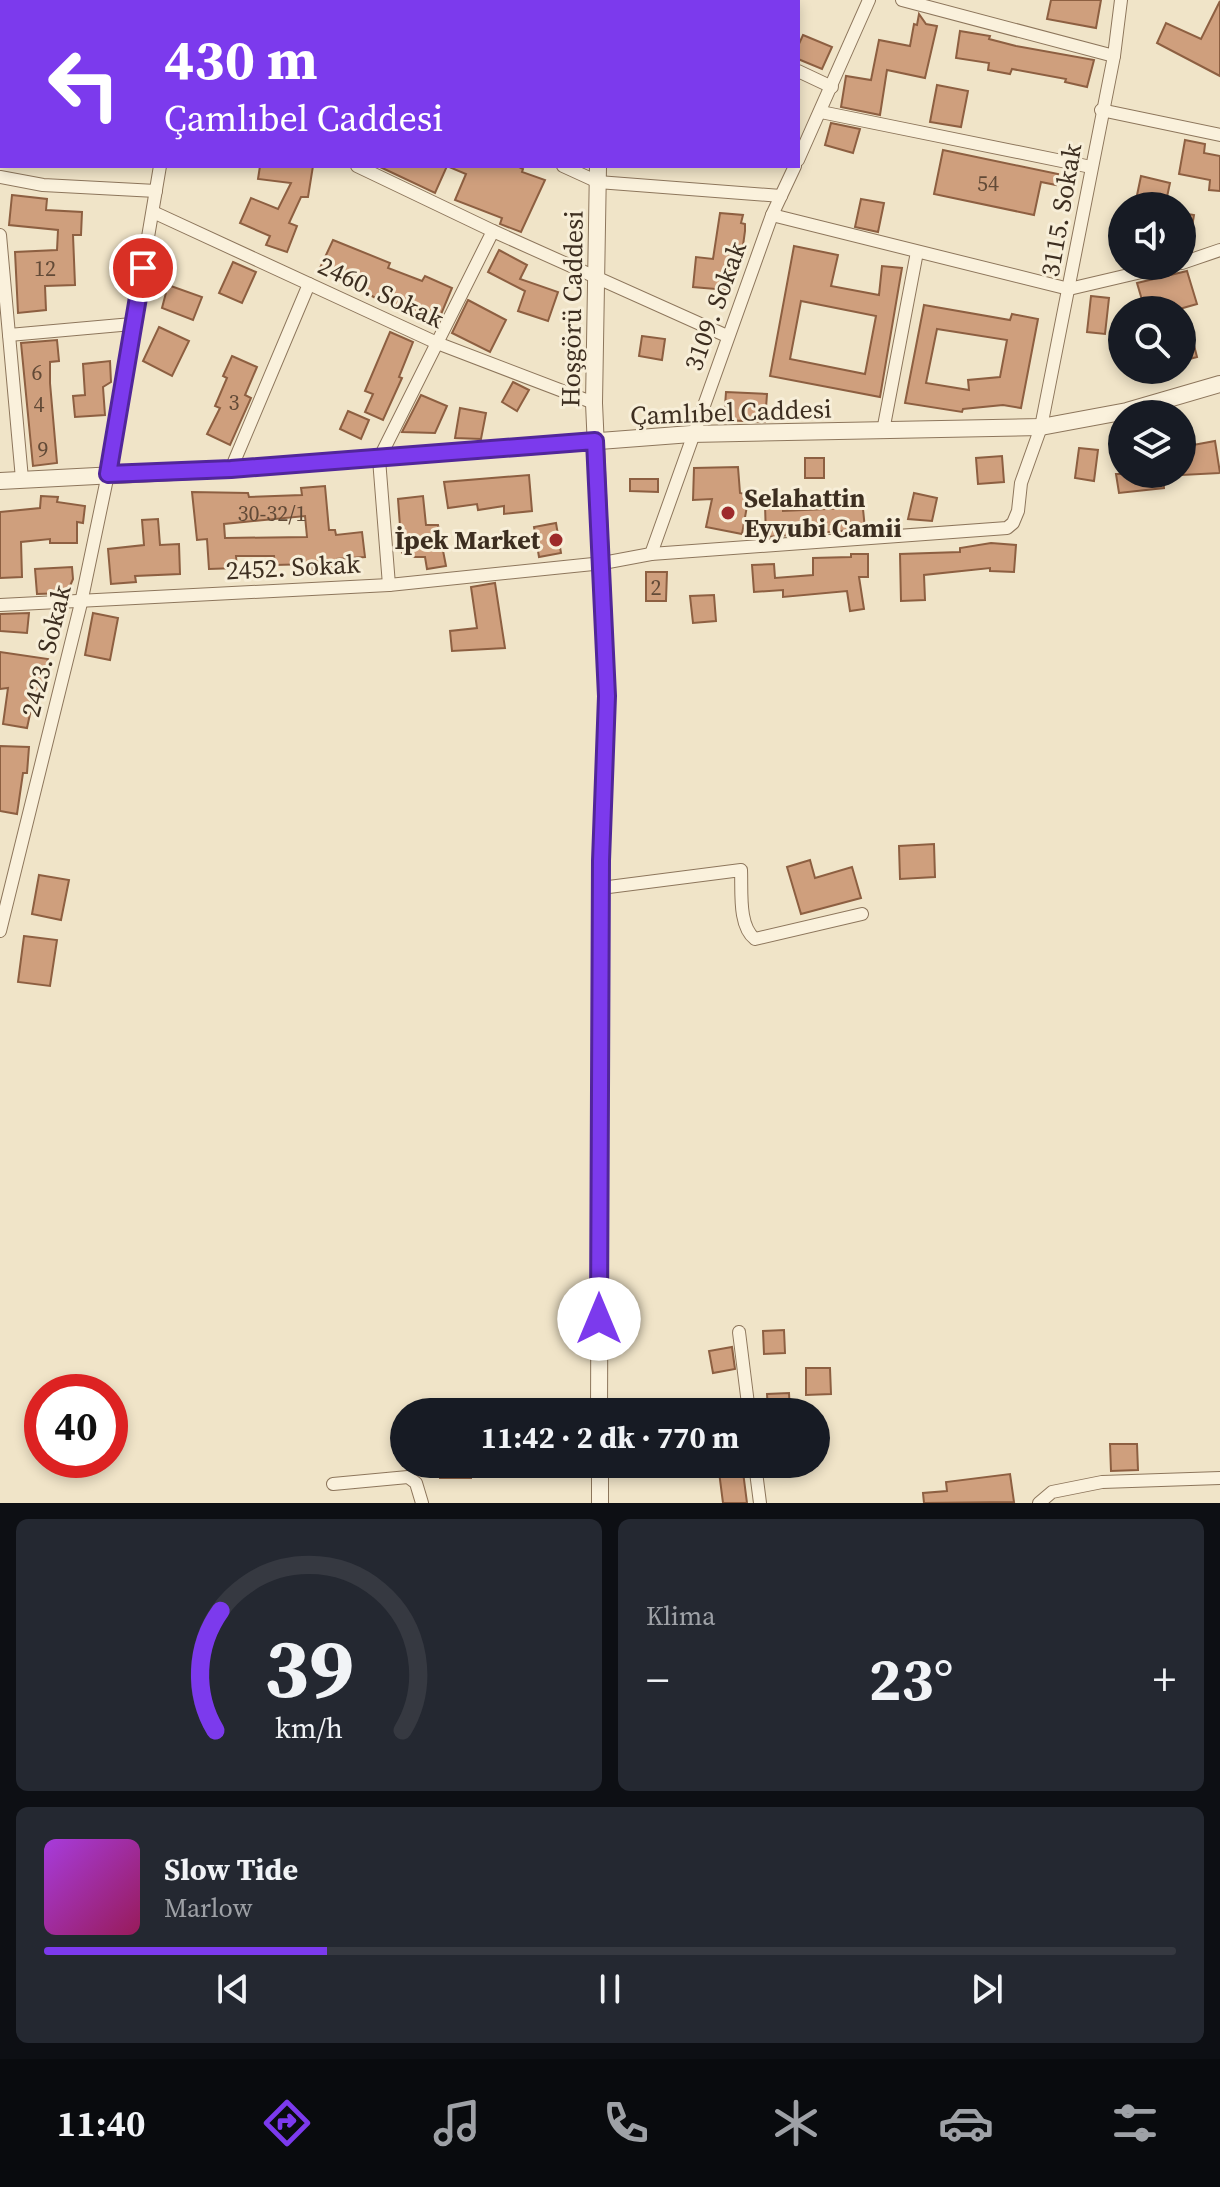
<!DOCTYPE html>
<html lang="tr">
<meta charset="utf-8">
<style>
body{margin:0;font-family:"Source Serif 4",serif;background:#242831;color:#f1f3f6;height:100vh;display:flex;flex-direction:column;font-size:30px;white-space:nowrap}
*{box-sizing:border-box;margin:0}
p{font-size:26px;color:#9ea1a6}
.icon{flex:none;width:44px;height:44px;fill:none;stroke:currentColor;stroke-width:2;stroke-linecap:round;stroke-linejoin:round}
.map{position:relative;height:1503px;overflow:hidden}
.sheet{display:flex;flex-direction:column;gap:16px;padding:16px;background:#0d0f14;flex:1}
.sheet>*{flex:none}
.top-card{position:absolute;left:0px;top:0px;width:800px;height:168px;box-shadow:0 4px 12px #0003;background:#7c3aed;color:#fff;overflow:hidden}
.controls{position:absolute;left:1108px;top:192px;display:grid;gap:16px}
.controls a{display:grid;place-items:center;width:88px;height:88px;border-radius:50%;background:#171b24;box-shadow:0 4px 12px #0003;font-size:40px}
.speed{position:absolute;left:24px;top:1374px;display:flex;gap:16px;font-size:40px;font-weight:700;text-align:center}
.speed>*{display:grid;place-content:center;width:104px;height:104px;border-radius:50%;background:#171b24;box-shadow:0 4px 12px #0003;line-height:1}
.speed .limit{border:12px solid #d22;background:#fff;color:#111}
.pin{position:absolute;display:grid;place-items:center;width:68px;height:68px;color:#fff;margin:-34px;border:4px solid #fff;border-radius:50%;box-shadow:0 2px 8px #0007}
.me{position:absolute;width:88px;margin:-44px;rotate:0deg;stroke-linejoin:round;filter:drop-shadow(0 0 6px #0008)}
.turn{display:flex;align-items:center;gap:28px;height:168px;padding:0 32px;font-size:36px}
.turn .icon{width:104px;height:104px;stroke-width:2.5}
.turn b{display:block;font-size:56px;line-height:68px}
.big{font-size:60px;font-weight:700;line-height:1.1}
.sheet .tile{flex:1;display:flex;flex-direction:column;justify-content:center;gap:12px;min-width:0;padding:0 28px;border-radius:12px;background:#242831}
.sheet .dial{align-items:center;gap:0}
.dial svg{height:208px;overflow:visible;fill:none;stroke:#363941;stroke-width:7;stroke-linecap:round;text-anchor:middle}
.dial text{fill:#f1f3f6;stroke:none}
.song{display:flex;align-items:center;gap:24px}
.cover{width:96px;height:96px;border-radius:12px;background:linear-gradient(135deg,hsl(280 70% 55%),hsl(330 70% 35%))}
.played{height:8px;border-radius:4px;background:linear-gradient(90deg,#7c3aed 25%,#363941 25%)}
.keys{display:flex;justify-content:space-around;direction:ltr}
.heat{display:flex;justify-content:space-between;align-items:center;font-size:44px;direction:ltr}
.sheet .tiles{flex:1;display:grid;gap:16px;grid-template-columns:1fr 1fr}
.tile:last-child{grid-column:span 2}
.trip{position:absolute;left:390px;top:1398px;width:440px;height:80px;border-radius:40px;background:#171b24;box-shadow:0 4px 12px #0003;font-weight:700;line-height:80px;text-align:center}
.menu{display:flex;height:128px;justify-content:space-around;align-items:center;background:#090b0e;color:#9ea1a6}
.menu .icon{width:56px;height:56px}
.menu .active{color:#7c3aed}
.menu b{font-size:36px;color:#f1f3f6}
.map>svg:first-child{display:block}
.building{fill:#cf9f7d;stroke:#8d5f41;stroke-width:2;fill-rule:evenodd}
.lines{fill:none;stroke-linecap:round;stroke-linejoin:round}
.minor-casing{stroke:#8d765c;stroke-width:14}
.tertiary-casing{stroke:#8d765c;stroke-width:18}
.minor{stroke:#faf1dc;stroke-width:12}
.tertiary{stroke:#faf1dc;stroke-width:16}
.route-casing{stroke:#51269a;stroke-width:20}
.route{stroke:#7c3aed;stroke-width:14}
.poi-dot{fill:#9e2a2b;stroke:#f7eed8;stroke-width:3}
.labels{text-anchor:middle;dominant-baseline:central;stroke-width:6;stroke-linejoin:round;paint-order:stroke}
.number-label{font-size:22px;fill:#624a37}
.street-label{font-size:26px;fill:#3d2e20;stroke:#f7eed8}
.poi-label{font-size:26px;font-weight:bold;fill:#3d2e20;stroke:#f7eed8;text-anchor:start}
</style>
<div class="map">
<svg width="1220" height="1503" viewBox="0 0 1220 1503">
<rect width="100%" height="100%" fill="#f0e4c8"/>
<!-- building -->
<g class="building">
<path d="M1051 0H1101L1096 28 1047 19Z"/>
<path d="M1220 1V76L1157 43 1166 23 1201 39Z"/>
<path d="M919 14 926 24 937 26 925 78 887 70 880 115 841 107 846 76 871 80 879 40 910 46 914 24 917 25Z"/>
<path d="M960 31 990 36 989 39 1016 46 1094 60 1087 87 1065 82 1066 79 1012 69 1010 74 988 70 989 63 956 58Z"/>
<path d="M803 35 832 47 822 69 798 59V46Z"/>
<path d="M937 85 968 91 961 127 930 122Z"/>
<path d="M831 123 860 129 853 153 825 145Z"/>
<path d="M1185 140 1205 144 1204 153 1220 156V191L1209 190 1210 180 1179 174Z"/>
<path d="M943 150 1058 174 1056 185 1041 182 1034 215 934 194Z"/>
<path d="M260 166H313L308 197H301L289 223 297 226 287 252 266 245 270 236 240 223 251 198 278 209 291 183 258 179Z"/>
<path d="M378 166H517L523 169 522 172 545 180 521 232 500 224 502 218 455 200 466 174 447 166 435 193Z"/>
<path d="M1141 176 1170 183 1165 206 1136 200Z"/>
<path d="M12 195 47 199 46 210 82 212 81 235H73L75 285 45 286 46 310 18 313 15 252 57 250 58 230 9 225Z"/>
<path d="M861 199 884 203 878 232 855 227Z"/>
<path d="M720 213 743 215 741 223 745 224V231L742 253 735 255V268L728 274 727 290 693 287 696 257 713 259Z"/>
<path d="M1182 213 1194 215 1188 250H1182Z"/>
<path d="M333 240 390 263 388 268 422 281 425 276 452 288 437 324 383 302 320 268Z"/>
<path d="M794 246 838 255 831 286 879 295 882 266 902 268 880 397 770 376ZM801 301 876 316 865 374 790 359Z"/>
<path d="M499 250 527 265 520 279 558 292 548 321 518 311 525 291 488 272Z"/>
<path d="M233 262 256 272 242 303 219 293Z"/>
<path d="M1187 271 1197 304 1176 310 1174 303 1145 310 1137 283Z"/>
<path d="M168 285 202 297 193 320 162 308Z"/>
<path d="M1091 296 1109 298 1105 334 1087 332Z"/>
<path d="M468 300 506 320 490 352 452 333Z"/>
<path d="M924 305 1010 320 1012 314 1038 319 1021 408 1003 405 963 409 962 412 905 403ZM937 329 1007 340 1000 377 968 380 969 390 926 383Z"/>
<path d="M1182 314H1186L1197 357 1182 361Z"/>
<path d="M159 327 189 341 172 376 143 361Z"/>
<path d="M390 332 413 342 399 377 402 378 383 420 365 412 373 394 365 391Z"/>
<path d="M642 336 665 339 662 360 639 356Z"/>
<path d="M57 340 59 361 50 362V383L57 463 33 466 21 343Z"/>
<path d="M232 356 257 367 245 395 251 398 230 445 207 434 220 408 215 406 227 378 223 376Z"/>
<path d="M110 361 111 382 103 387 105 415 75 417 73 396 85 395 83 364Z"/>
<path d="M513 382 529 390 517 411 502 402Z"/>
<path d="M726 392 767 394 765 422 724 420Z"/>
<path d="M421 395 447 406 435 433 402 432Z"/>
<path d="M460 408 486 413 481 439 455 438Z"/>
<path d="M348 411 369 420 361 439 340 429Z"/>
<path d="M1215 441 1220 473 1182 475V447Z"/>
<path d="M1079 448 1098 450 1094 481 1075 478Z"/>
<path d="M1002 456 1004 482 978 484 976 458Z"/>
<rect x="805" y="458" width="19" height="20"/>
<path d="M738 467 740 493 749 495 742 534 706 527 712 499 693 500 694 468Z"/>
<path d="M1116 474H1163L1164 488 1119 493Z"/>
<path d="M529 475 532 511 504 514V506L478 510 477 504 448 508 444 482Z"/>
<path d="M630 479H658V492L630 491Z"/>
<path d="M325 486 329 530H335L336 535 362 532 365 557 337 559V573L312 574V564L275 565 274 556H236L237 568 209 569 207 539 197 540 192 492 248 493 249 497 302 495 301 488ZM305 516 307 537 225 538 224 524Z"/>
<path d="M914 493 937 498 932 521 908 519Z"/>
<path d="M41 496 58 497 57 502 85 506 83 523 77 522V543H50V539L21 542 22 577 0 578V512L40 508Z"/>
<path d="M423 496 426 525H438L446 566 427 569 425 557H410L402 553 398 499Z"/>
<path d="M862 499 865 529 766 537 765 505H783V511L848 508 847 500Z"/>
<path d="M158 519 160 545 179 544 180 574 135 576 136 582 111 584 108 549 144 545 142 520Z"/>
<path d="M556 523 561 553 539 557 534 527Z"/>
<path d="M991 543 1016 545 1014 572 990 571V568L924 575 925 600 901 601 900 554 960 552V548Z"/>
<path d="M851 554H868V577H859L864 609 850 611 847 591 783 597V590L754 592 752 565 774 564 775 578 813 575V558L851 557Z"/>
<path d="M72 567 73 579 67 593 37 594 35 569Z"/>
<path d="M646 572H667L666 601H646Z"/>
<path d="M495 583 505 648 452 651 450 631 477 628 471 587Z"/>
<path d="M714 595 716 621 693 623 690 596Z"/>
<path d="M29 613 27 633 0 631V614Z"/>
<path d="M93 613 118 618 110 660 85 655Z"/>
<path d="M0 652 48 659 40 701 33 700 27 728 3 724 8 688 0 689Z"/>
<path d="M0 746 29 747 27 773H23L17 814 0 811Z"/>
<path d="M934 844 935 877 900 879 899 846Z"/>
<path d="M810 860 815 878 852 867 861 898 801 914 787 867Z"/>
<path d="M39 875 69 880 61 920 32 914Z"/>
<path d="M24 936 57 940 50 986 18 982Z"/>
<path d="M784 1330 785 1353 764 1354 763 1331Z"/>
<path d="M732 1347 735 1369 713 1373 709 1351Z"/>
<path d="M806 1368H830L831 1394 806 1395Z"/>
<path d="M789 1393 790 1412H768L767 1394Z"/>
<path d="M1110 1444H1137L1138 1470 1111 1471Z"/>
<rect x="440" y="1464" width="31" height="14"/>
<path d="M718 1464H742L747 1503H723Z"/>
<path d="M1010 1474 1014 1502 924 1503 923 1493 947 1491 946 1482Z"/>
</g>
<g class="lines">
<defs>
<g id="minor">
<path d="M196 0 200 2"/>
<path d="M361 0 365 2"/>
<path d="M462 0 467 2"/>
<path d="M902 0 1114 56"/>
<path d="M674 2 675 0"/>
<path d="M764 2 765 0"/>
<path d="M0 57H2"/>
<path d="M798 71 832 87"/>
<path d="M1101 110 1220 135"/>
<path d="M821 112 1091 167"/>
<path d="M0 142 2 129"/>
<path d="M798 160 869 0"/>
<path d="M357 166 493 231 727 336"/>
<path d="M563 166 598 182 781 196"/>
<path d="M0 177 43 185 156 191"/>
<path d="M153 212 437 343 594 403"/>
<path d="M772 215 1069 289 1167 266"/>
<path d="M0 235 22 479"/>
<path d="M1182 263 1220 250"/>
<path d="M9 335 132 324"/>
<path d="M883 431 917 252"/>
<path d="M231 469 309 284"/>
<path d="M651 554 772 215 795 166"/>
<path d="M389 585 379 459 493 231"/>
<path d="M0 605 389 585 603 563 651 554 1007 528 1013 523 1018 511 1021 483 1041 427 1114 56 1121 0"/>
<path d="M601 888 741 870C742 891 738 926 755 939L862 914"/>
<path d="M0 931 81 603 108 474 160 166"/>
<path d="M739 1332 749 1412"/>
<path d="M755 1464 760 1503"/>
<path d="M333 1484 408 1477 416 1483 422 1503"/>
<path d="M1039 1503 1052 1492 1102 1482 1220 1478"/>
</g>
<g id="tertiary">
<path d="M602 2V0"/>
<path d="M598 166 594 403 607 696 601 861 599 1412"/>
<path d="M0 481 231 469 691 434 1041 427 1127 411 1220 384"/>
<path d="M600 1464V1503"/>
</g>
</defs>
<!-- minor casing -->
<use href="#minor" class="minor-casing"/>
<!-- tertiary casing -->
<use href="#tertiary" class="tertiary-casing"/>
<!-- minor -->
<use href="#minor" class="minor"/>
<!-- tertiary -->
<use href="#tertiary" class="tertiary"/>
</g>
<g class="lines">
<defs>
<path id="route" d="M143 268 108 474 231 469 595 441 607 696 601 861 599 1319"/>
</defs>
<!-- route casing -->
<use href="#route" class="route-casing"/>
<!-- route -->
<use href="#route" class="route"/>
</g>
<!-- markers -->
<g class="poi-dot">
<circle cx="728" cy="513" r="8"/>
<circle cx="556" cy="540" r="8"/>
</g>
<g class="labels">
<!-- number labels -->
<g class="number-label">
<text x="988" y="183">54</text>
<text x="45" y="268">12</text>
<text x="37" y="372">6</text>
<text x="234" y="402">3</text>
<text x="39" y="404">4</text>
<text x="43" y="449">9</text>
<text x="272" y="513">30-32/1</text>
<text x="656" y="587">2</text>
</g>
<!-- street labels -->
<g class="street-label">
<text transform="translate(1061 210) rotate(-80)">3115. Sokak</text>
<text transform="translate(381 292) rotate(25)">2460. Sokak</text>
<text transform="translate(715 306) rotate(-70)">3109. Sokak</text>
<text transform="translate(572 309) rotate(-89)">Hoşgörü Caddesi</text>
<text transform="translate(731 412) rotate(-2)">Çamlıbel Caddesi</text>
<text transform="translate(293 567) rotate(-3)">2452. Sokak</text>
<text transform="translate(46 651) rotate(-76)">2423. Sokak</text>
</g>
<!-- poi labels -->
<g class="poi-label">
<text x="744" y="498">Selahattin<tspan x="744" dy="30">Eyyubi Camii</tspan></text>
<text x="540" y="540" text-anchor="end">İpek Market</text>
</g>
</g>
</svg>
<div class="controls">
<a><svg class="icon" aria-label="sound" viewBox="0 0 24 24"><path d="M4 9h4l5-4v14l-5-4H4zM17 9q2 3 0 6"/></svg></a>
<a><svg class="icon" aria-label="search" viewBox="0 0 24 24"><circle cx="10" cy="10" r="6"/><path d="M15 15l6 6"/></svg></a>
<a><svg class="icon" aria-label="layers" viewBox="0 0 24 24"><path d="M12 4l9 5-9 5-9-5zM3 14l9 5 9-5"/></svg></a>
</div>
<div class="speed"><div class="limit">40</div></div>
<div class="pin" style="left:143px;top:268px;background:#d93025"><svg class="icon" aria-label="arrive" viewBox="0 0 24 24"><path d="M6 21V4h12l-3 4 3 4H6"/></svg></div>
<svg class="me" style="left:599px;top:1319px" viewBox="-20 -20 40 40"><circle r="19" fill="#fff"/><path d="M0-13L10 11 0 6-10 11z" fill="#7c3aed"/></svg>
<div class="trip">11:42 · 2 dk · 770 m</div>
<div class="top-card">
<div class="turn"><svg class="icon" aria-label="left" viewBox="0 0 24 24"><path d="M17 20v-9H6M10 6l-5 5 5 5"/></svg><div><b>430 m</b>Çamlıbel Caddesi</div></div>
</div>
</div>
<section class="sheet">
<div class="tiles">
<div class="tile dial"><svg viewBox="0 0 100 80">
<path d="M14 69A42 42 0 1 1 86 69"/>
<path d="M14 69A42 42 0 0 1 16 23" stroke="#7c3aed"/>
<text x="50" y="56" font-size="32" font-weight="700">39</text>
<text x="50" y="72" font-size="11">km/h</text>
</svg></div>
<div class="tile"><p>Klima</p>
<div class="heat"><a>−</a><b class="big">23°</b><a>+</a></div>
</div>
<div class="tile">
<div class="song"><i class="cover"></i><div><b>Slow Tide</b><p>Marlow</p></div></div>
<div class="played"></div>
<div class="keys"><svg class="icon" aria-label="previous" viewBox="0 0 24 24"><path d="M18 5L8 12l10 7zM5 5v14"/></svg><svg class="icon" aria-label="pause" viewBox="0 0 24 24"><path d="M8 5v14M16 5v14"/></svg><svg class="icon" aria-label="next" viewBox="0 0 24 24"><path d="M6 5l10 7-10 7zM19 5v14"/></svg></div>
</div>
</div>
</section>
<nav class="menu">
<b>11:40</b>
<svg class="icon active" aria-label="directions" viewBox="0 0 24 24"><path d="M12 3l9 9-9 9-9-9zM9 14v-3h6M13 9l2 2-2 2"/></svg>
<svg class="icon" aria-label="music" viewBox="0 0 24 24"><path d="M9 18V5l10-2v13"/><circle cx="6" cy="18" r="3"/><circle cx="16" cy="16" r="3"/></svg>
<svg class="icon" aria-label="phone" viewBox="0 0 24 24"><path d="M5 4h4l2 5-3 2q2 4 5 5l2-3 5 2v4C11 20 4 13 5 4z"/></svg>
<svg class="icon" aria-label="climate" viewBox="0 0 24 24"><path d="M12 3v18M4 7l16 10M4 17L20 7"/></svg>
<svg class="icon" aria-label="car" viewBox="0 0 24 24"><path d="M5 17H2v-5l4-1 3-4h7l3 4 3 1v5h-3M9 17h6M6 11h13"/><circle cx="7" cy="17" r="2"/><circle cx="17" cy="17" r="2"/></svg>
<svg class="icon" aria-label="filters" viewBox="0 0 24 24"><path d="M4 7h16M4 17h16"/><circle cx="9" cy="7" r="2"/><circle cx="15" cy="17" r="2"/></svg>
</nav>
